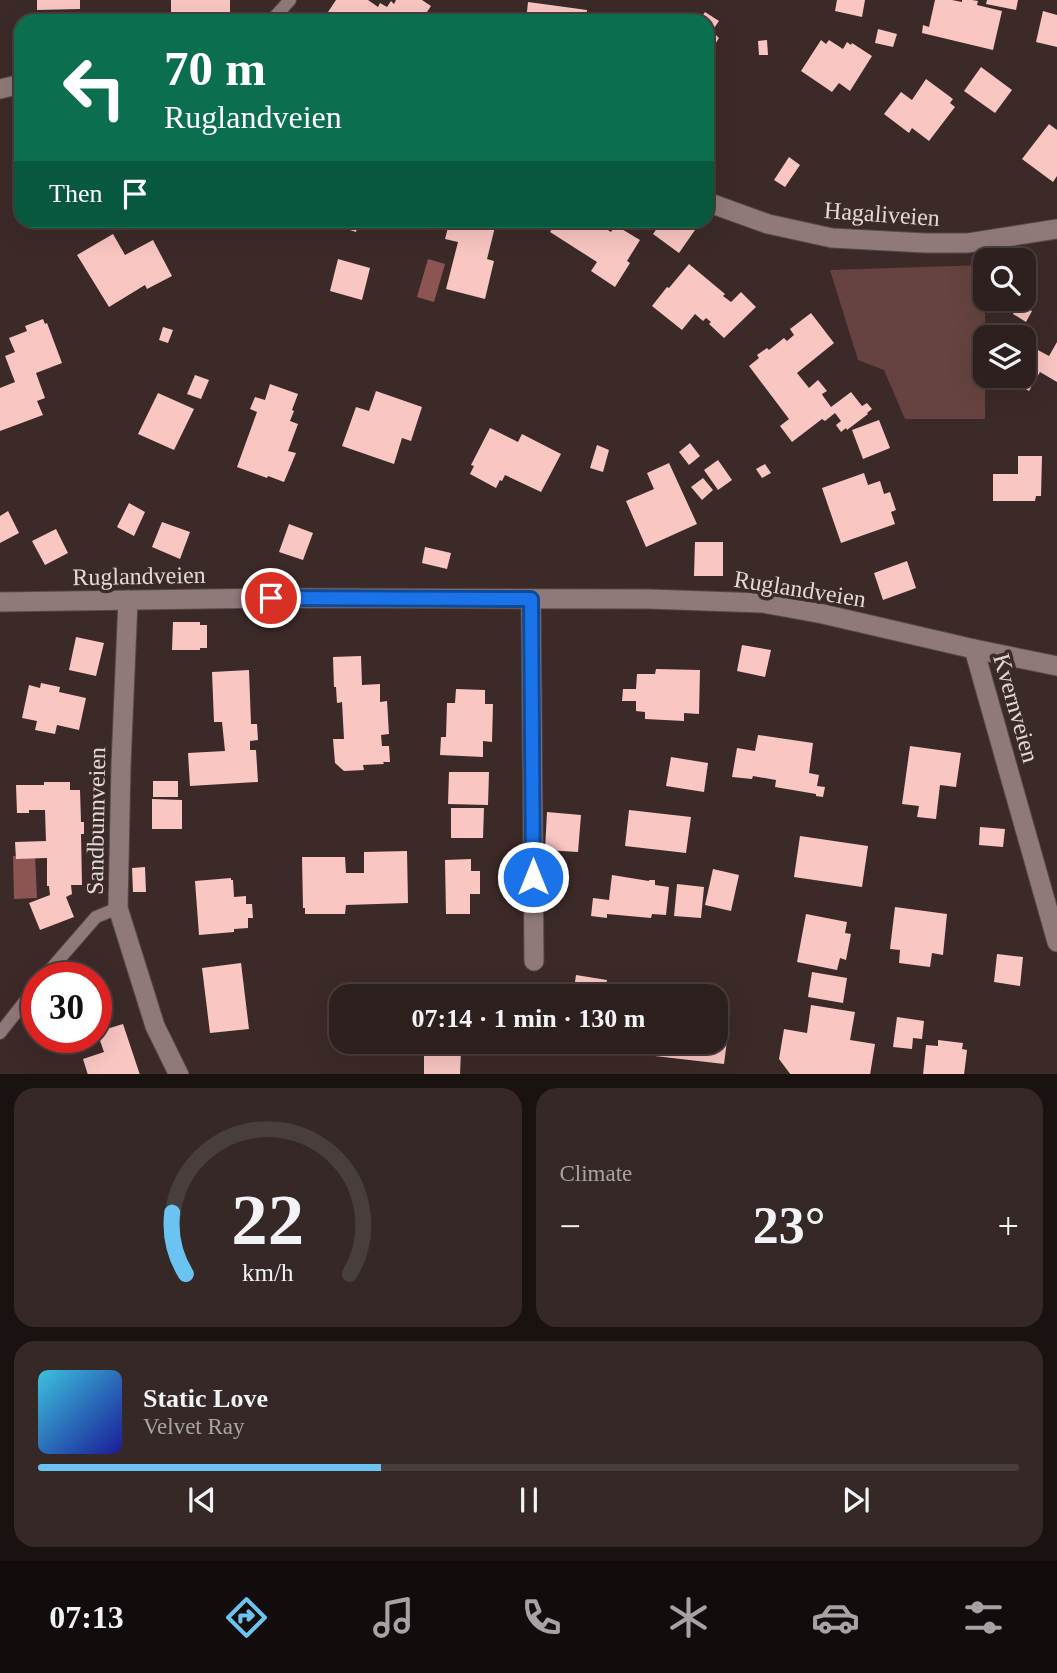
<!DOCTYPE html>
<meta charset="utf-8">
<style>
body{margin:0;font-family:Georgia,serif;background:#352827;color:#f1f3f6;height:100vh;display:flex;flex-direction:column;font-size:26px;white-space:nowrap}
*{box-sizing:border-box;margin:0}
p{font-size:23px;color:#a7a3a4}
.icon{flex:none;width:38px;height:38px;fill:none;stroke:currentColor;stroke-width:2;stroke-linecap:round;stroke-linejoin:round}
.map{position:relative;height:1074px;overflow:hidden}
.panel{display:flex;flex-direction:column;gap:14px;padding:14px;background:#191210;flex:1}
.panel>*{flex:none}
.guide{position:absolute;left:14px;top:14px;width:700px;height:214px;border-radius:21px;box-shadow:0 7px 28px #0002,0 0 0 2px #483e3c;background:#0b6e4f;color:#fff;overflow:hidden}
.fabs{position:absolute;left:973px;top:248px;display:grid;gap:14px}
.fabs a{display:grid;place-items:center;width:63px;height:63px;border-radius:14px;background:#2d201e;box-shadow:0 7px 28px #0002,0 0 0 2px #483e3c;font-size:35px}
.speed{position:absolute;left:21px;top:962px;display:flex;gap:14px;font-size:35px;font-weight:700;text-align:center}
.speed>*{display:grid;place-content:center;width:91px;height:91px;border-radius:50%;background:#2d201e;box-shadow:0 7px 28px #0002,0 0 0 2px #483e3c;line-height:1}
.speed .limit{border:10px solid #d22;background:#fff;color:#111}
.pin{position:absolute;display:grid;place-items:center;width:60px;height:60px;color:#fff;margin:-30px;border:4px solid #fff;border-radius:50%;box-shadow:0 2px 7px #0007}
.me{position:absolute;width:77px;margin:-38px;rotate:0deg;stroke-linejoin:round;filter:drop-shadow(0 0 5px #0008)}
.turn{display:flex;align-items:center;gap:24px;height:147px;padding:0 35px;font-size:32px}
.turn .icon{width:91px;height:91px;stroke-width:2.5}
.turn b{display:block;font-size:49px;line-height:60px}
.then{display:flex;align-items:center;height:66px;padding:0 35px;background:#0003;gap:14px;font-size:26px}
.big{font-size:52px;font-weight:800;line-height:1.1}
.panel .card{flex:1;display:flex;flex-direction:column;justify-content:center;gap:10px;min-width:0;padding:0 24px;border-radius:21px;background:#352827}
.panel .dial{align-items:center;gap:0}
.dial svg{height:182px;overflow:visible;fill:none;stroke:#483e3c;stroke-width:7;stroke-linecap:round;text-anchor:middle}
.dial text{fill:#f1f3f6;stroke:none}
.song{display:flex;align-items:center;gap:21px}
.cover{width:84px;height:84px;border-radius:10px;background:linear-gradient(135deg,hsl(190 70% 55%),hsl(240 70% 35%))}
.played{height:7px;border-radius:4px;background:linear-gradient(90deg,#6bc3f2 35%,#483e3c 35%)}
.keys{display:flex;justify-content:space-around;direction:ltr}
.heat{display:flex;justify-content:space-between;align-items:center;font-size:38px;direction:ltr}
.panel .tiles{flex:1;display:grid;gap:14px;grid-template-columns:1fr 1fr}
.card:last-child{grid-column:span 2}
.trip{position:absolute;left:329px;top:984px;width:399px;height:70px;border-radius:21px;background:#2d201e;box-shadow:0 7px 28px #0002,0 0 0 2px #483e3c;font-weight:800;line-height:70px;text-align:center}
.menu{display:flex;height:112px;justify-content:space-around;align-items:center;background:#120d0c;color:#a7a3a4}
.menu .icon{width:49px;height:49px}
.menu .on{color:#6bc3f2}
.menu b{font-size:32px;color:#f1f3f6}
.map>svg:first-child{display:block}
.green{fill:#664341}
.water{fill:#8c5552}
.building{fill:#f9c6c2}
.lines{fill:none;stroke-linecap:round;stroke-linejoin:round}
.service-casing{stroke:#584948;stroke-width:14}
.minor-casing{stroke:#584948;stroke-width:21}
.service{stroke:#907a79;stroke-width:12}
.minor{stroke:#907a79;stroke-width:19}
.route-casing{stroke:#114b97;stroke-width:18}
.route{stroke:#1a73e8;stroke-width:12}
.labels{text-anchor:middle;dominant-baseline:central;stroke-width:7;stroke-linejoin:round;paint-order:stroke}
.street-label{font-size:24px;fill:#e4d8d6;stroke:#3c2a28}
</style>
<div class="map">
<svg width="1057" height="1075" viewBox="0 0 1057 1075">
<rect width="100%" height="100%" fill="#3c2a28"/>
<!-- green -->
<path class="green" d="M985 265V419H905L884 370 858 360 830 270Z"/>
<!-- water -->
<g class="water">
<path d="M428 259 445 264 434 302 417 297Z"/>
<path d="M35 855 37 898 14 899 13 856Z"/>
</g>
<!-- building -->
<g class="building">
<path d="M37 0H80V9L37 10Z"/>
<path d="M171 0H230V12L171 13Z"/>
<path d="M336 0H368L378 7 380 3 387 7 391 1 394 4 396 0H422L431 6 421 21H322Z"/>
<path d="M837 0H865L862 17 835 11Z"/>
<path d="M935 0H952L962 2V0H972L978 1 977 5 1002 11 993 50 922 33 923 25 929 27Z"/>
<path d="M987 0H1018L1016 10 986 4Z"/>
<path d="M528 2 587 10 586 21H526Z"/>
<path d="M1043 11 1057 15V47L1036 42Z"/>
<path d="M682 12 696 21H676Z"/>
<path d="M705 12 719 21 712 31 719 38 710 52 707 50V21H699Z"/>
<path d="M878 29 897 34 893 47 875 43Z"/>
<path d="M767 40 768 55H759L758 41Z"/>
<path d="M821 40 826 44 829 40 843 49 847 42 851 45 852 43 872 56 850 91 839 83 832 92 801 71Z"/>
<path d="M981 67 1012 90 995 113 964 91Z"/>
<path d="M926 79 953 99 950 103 955 107 929 141 912 128 909 133 884 114 901 92 912 100Z"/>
<path d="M1049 124 1057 130V176L1053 182 1022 159Z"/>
<path d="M789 157 800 165 785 187 774 180Z"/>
<path d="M319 220H359L356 232Z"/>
<path d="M450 220H484L483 225 495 227 487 259 494 261 485 299 446 289 458 242 445 239Z"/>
<path d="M558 220H592L611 232 615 225 640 240 627 261 630 263 615 287 591 271 597 262 550 232Z"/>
<path d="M663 220H682L695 230 679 253 653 234Z"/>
<path d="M113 234 125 255 153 240 172 276 147 289 145 285 109 307 77 255Z"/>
<path d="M338 259 370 268 362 300 330 291Z"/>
<path d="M689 264 725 294 723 296 731 302 741 292 756 307 724 338 709 324 711 322 706 318 703 321 695 314 682 330 652 306 667 287 669 288Z"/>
<path d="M1018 304 1032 311 1026 322 1013 314Z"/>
<path d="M811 313 834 343 797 373 809 388 818 380 827 391 822 394 823 396 831 407 851 392 862 406 867 403 872 409 867 413 868 414 847 430 846 428 841 432 836 425 841 421 835 413 825 421 822 419 792 442 780 426 789 419 749 366 759 358 757 355 767 348 769 350 784 338 787 341 794 335 790 329Z"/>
<path d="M43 319 45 324 47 323 62 363 36 373 45 398 37 401 43 415 0 431V388L15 382 5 356 15 352 9 338 27 331 25 326Z"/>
<path d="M163 327 173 330 168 343 159 340Z"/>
<path d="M1057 342V382L1040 372 1029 391 1017 384 1021 376H1024V372L1036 349 1049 356Z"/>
<path d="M195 375 209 380 201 399 187 394Z"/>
<path d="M270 384 298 394 292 410 294 411 290 421 298 424 288 451 296 453 284 482 268 476 267 478 237 467 257 412 250 409 255 397 265 400Z"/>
<path d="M376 391 422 407 411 441 402 438 394 464 342 446 356 407 369 411Z"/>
<path d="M158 393 194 409 174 450 138 434Z"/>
<path d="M879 420 890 448 863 459 852 430Z"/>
<path d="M490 428 518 442 522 434 561 454 541 492 505 475 502 481 500 480 496 488 470 474 474 466 471 465Z"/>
<path d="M690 443 700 456 689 465 679 452Z"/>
<path d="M597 445 609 450 603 472 590 468Z"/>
<path d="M1018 456H1042L1041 496H1036L1035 501H993V474H1018Z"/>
<path d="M718 460 732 480 718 490 704 470Z"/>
<path d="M669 463 697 524 646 547 626 501 654 489 647 473Z"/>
<path d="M765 464 771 473 762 478 756 469Z"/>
<path d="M864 473 868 485 880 481 884 494 890 492 896 510 891 512 895 524 841 543 822 488Z"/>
<path d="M703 478 713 490 702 500 691 487Z"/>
<path d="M129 503 145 512 134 536 117 527Z"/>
<path d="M8 511 19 533 0 543V516Z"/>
<path d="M162 522 190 532 180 559 152 547Z"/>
<path d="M289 524 313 533 303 560 279 552Z"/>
<path d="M56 529 68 553 45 565 32 541Z"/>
<path d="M695 542H723V576H694Z"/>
<path d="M425 547 451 553 447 569 422 563Z"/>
<path d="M907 561 916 588 883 600 874 573Z"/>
<path d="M173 622H200V625H207V648H200V650H172Z"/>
<path d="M76 637 104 643 96 676 69 670Z"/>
<path d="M742 645 771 650 765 677 737 671Z"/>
<path d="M361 656 362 685 380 684V702L387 701 389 734 381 735 382 746H389L390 762H383L384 764 363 765 364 770 344 771 335 763 333 739H344L342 702 337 703 336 687H334L333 657Z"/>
<path d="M656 669 700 670 699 714 684 713V721L645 719V712L636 711V701H622L623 689H636L637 674H655Z"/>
<path d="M249 670 251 724H257L258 740 250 741V750H256L258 782 190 786 188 753 225 751 222 722H214L212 672Z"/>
<path d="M41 683 60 687 59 692 86 698 79 730 57 725 55 734 35 730 37 721 22 718 29 685 40 688Z"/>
<path d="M456 689 485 690V704H493L492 742 483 741V757L440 755 441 737H446L447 703H455Z"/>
<path d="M758 735 813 743 809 773 819 775 817 786 825 787 823 797 816 796V794L775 787 776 780 753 776 752 779 732 777 737 748 755 751Z"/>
<path d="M910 746 961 753 956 787 940 785 936 819 917 817 919 806 902 804Z"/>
<path d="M671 757 708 763 704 792 666 786Z"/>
<path d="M449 772H489L488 805 448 804Z"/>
<rect x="153" y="781" width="25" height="16"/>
<path d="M44 782H70V790H80L81 822H84V834H81L82 885H71L72 894 66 897 74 917 40 930 29 903 50 895 49 886H47V858L16 859 15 842 46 841 45 810H29V813H17L16 785H44Z"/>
<path d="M152 799 182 800V829H152Z"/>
<path d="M451 808H484L483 838H451Z"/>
<path d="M629 810 691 817 686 853 625 846Z"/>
<path d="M547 812 581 815 578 852 545 850Z"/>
<path d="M980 827 1005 829 1003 847 979 845Z"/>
<path d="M800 836 868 846 862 887 794 877Z"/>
<path d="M407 851 408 903 346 905 345 914H305V908H303L302 857H345L346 873H364V852Z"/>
<path d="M471 859V871H480V894H470V914H446L445 860Z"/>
<path d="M145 867 146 892H133L132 868Z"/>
<path d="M713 869 739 875 731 911 705 905Z"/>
<path d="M612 875 649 881V880H655V885L669 887 666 915 652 914 651 918 607 914V918L591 916 593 898 609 900Z"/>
<path d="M231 878V880H233L234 897 246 896V904H252L253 918H248V928L234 929V932L199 935 195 881Z"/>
<path d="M677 884 704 887 701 918 674 916Z"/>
<path d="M895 907 947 914 943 955 932 953 930 967 899 963 900 950 890 949Z"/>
<path d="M806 914 847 922 845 933 851 934 846 960 840 958 837 970 797 962Z"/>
<path d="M997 954 1023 957 1020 986 994 982Z"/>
<path d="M241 963 249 1029 210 1033 202 968Z"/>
<path d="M812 972 847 978 843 1003 808 997Z"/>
<path d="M576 975 607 980 604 996H573Z"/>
<path d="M383 989 418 990V996H383Z"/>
<path d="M811 1005 855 1012 850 1040 875 1044 870 1075H791L779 1059 784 1029 807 1033Z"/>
<path d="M897 1017 924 1021 922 1039 913 1038 912 1049 893 1047Z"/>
<path d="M123 1024 140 1075H88L83 1059 104 1052 97 1032Z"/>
<path d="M716 1031 728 1033 724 1064 646 1055 648 1041H716Z"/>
<path d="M938 1040 963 1043 962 1049 967 1050 964 1075H923L926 1045 938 1046Z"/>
<path d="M424 1049 461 1050 460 1075H424Z"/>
</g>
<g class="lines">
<defs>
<g id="service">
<path d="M271 21 290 0"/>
<path d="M43 978 96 917 118 908"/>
<path d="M0 1033 37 986"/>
</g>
<g id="minor">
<path d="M0 89 21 84"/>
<path d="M707 202 768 224 832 238 925 243H968L1057 229"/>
<path d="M531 599 534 961"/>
<path d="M128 600 121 765 118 908 155 1026 179 1075"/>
<path d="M0 602 271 598 648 599 763 603 823 614 974 649 1057 666"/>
<path d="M974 649 1057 942"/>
</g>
</defs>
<!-- service casing -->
<use href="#service" class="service-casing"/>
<!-- minor casing -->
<use href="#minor" class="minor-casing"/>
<!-- service -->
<use href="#service" class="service"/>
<!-- minor -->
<use href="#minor" class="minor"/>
</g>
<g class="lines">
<defs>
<path id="route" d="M271 598 531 599 533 877"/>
</defs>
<!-- route casing -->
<use href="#route" class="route-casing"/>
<!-- route -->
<use href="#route" class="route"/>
</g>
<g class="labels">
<!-- street labels -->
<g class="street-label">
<text transform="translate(882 214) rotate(4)">Hagaliveien</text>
<text transform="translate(139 576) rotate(-1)">Ruglandveien</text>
<text transform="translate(800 589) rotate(9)">Ruglandveien</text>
<text transform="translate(1016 708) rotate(74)">Kvernveien</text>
<text transform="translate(96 821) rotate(-89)">Sandbunnveien</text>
</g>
</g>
</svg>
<div class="fabs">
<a><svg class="icon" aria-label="search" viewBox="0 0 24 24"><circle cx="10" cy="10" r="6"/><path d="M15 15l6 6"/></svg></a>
<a><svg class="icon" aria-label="layers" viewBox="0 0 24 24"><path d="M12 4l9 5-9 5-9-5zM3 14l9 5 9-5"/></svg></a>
</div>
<div class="speed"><div class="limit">30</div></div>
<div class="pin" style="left:271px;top:598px;background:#d93025"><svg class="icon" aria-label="arrive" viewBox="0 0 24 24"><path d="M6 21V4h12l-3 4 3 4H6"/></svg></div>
<svg class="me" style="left:533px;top:877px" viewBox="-20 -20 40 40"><circle r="17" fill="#1a73e8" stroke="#fff" stroke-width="3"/><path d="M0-11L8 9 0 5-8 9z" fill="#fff"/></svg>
<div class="trip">07:14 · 1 min · 130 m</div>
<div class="guide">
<div class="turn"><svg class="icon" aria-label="left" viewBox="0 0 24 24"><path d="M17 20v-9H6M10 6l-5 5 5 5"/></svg><div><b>70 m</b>Ruglandveien</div></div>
<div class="then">Then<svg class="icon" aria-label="arrive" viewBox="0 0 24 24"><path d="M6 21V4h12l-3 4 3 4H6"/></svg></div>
</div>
</div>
<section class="panel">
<div class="tiles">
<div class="card dial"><svg viewBox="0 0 100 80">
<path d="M14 69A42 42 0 1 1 86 69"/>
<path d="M14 69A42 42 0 0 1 8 42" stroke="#6bc3f2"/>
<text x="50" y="56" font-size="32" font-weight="700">22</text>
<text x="50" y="72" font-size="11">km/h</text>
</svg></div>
<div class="card"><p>Climate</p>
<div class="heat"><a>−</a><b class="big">23°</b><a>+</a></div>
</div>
<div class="card">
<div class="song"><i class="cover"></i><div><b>Static Love</b><p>Velvet Ray</p></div></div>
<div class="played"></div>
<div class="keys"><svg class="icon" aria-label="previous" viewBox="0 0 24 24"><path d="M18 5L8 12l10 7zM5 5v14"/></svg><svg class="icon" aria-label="pause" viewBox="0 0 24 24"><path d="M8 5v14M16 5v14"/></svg><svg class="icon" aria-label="next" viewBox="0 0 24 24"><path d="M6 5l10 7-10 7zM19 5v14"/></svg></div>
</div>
</div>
</section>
<nav class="menu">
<b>07:13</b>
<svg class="icon on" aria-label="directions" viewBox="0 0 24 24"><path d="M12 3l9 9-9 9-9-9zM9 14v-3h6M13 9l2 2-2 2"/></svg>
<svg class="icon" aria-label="music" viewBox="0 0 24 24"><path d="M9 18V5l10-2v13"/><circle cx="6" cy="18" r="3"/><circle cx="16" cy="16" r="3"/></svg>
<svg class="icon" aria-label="phone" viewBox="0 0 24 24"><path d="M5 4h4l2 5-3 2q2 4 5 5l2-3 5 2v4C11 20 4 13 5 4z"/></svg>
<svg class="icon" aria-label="climate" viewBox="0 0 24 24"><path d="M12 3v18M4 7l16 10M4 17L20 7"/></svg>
<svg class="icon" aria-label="car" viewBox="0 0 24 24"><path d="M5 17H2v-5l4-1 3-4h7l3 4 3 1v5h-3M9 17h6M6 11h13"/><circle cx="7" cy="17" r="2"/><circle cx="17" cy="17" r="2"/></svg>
<svg class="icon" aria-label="filters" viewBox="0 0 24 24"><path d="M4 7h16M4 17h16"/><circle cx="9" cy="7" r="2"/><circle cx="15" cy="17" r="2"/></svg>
</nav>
